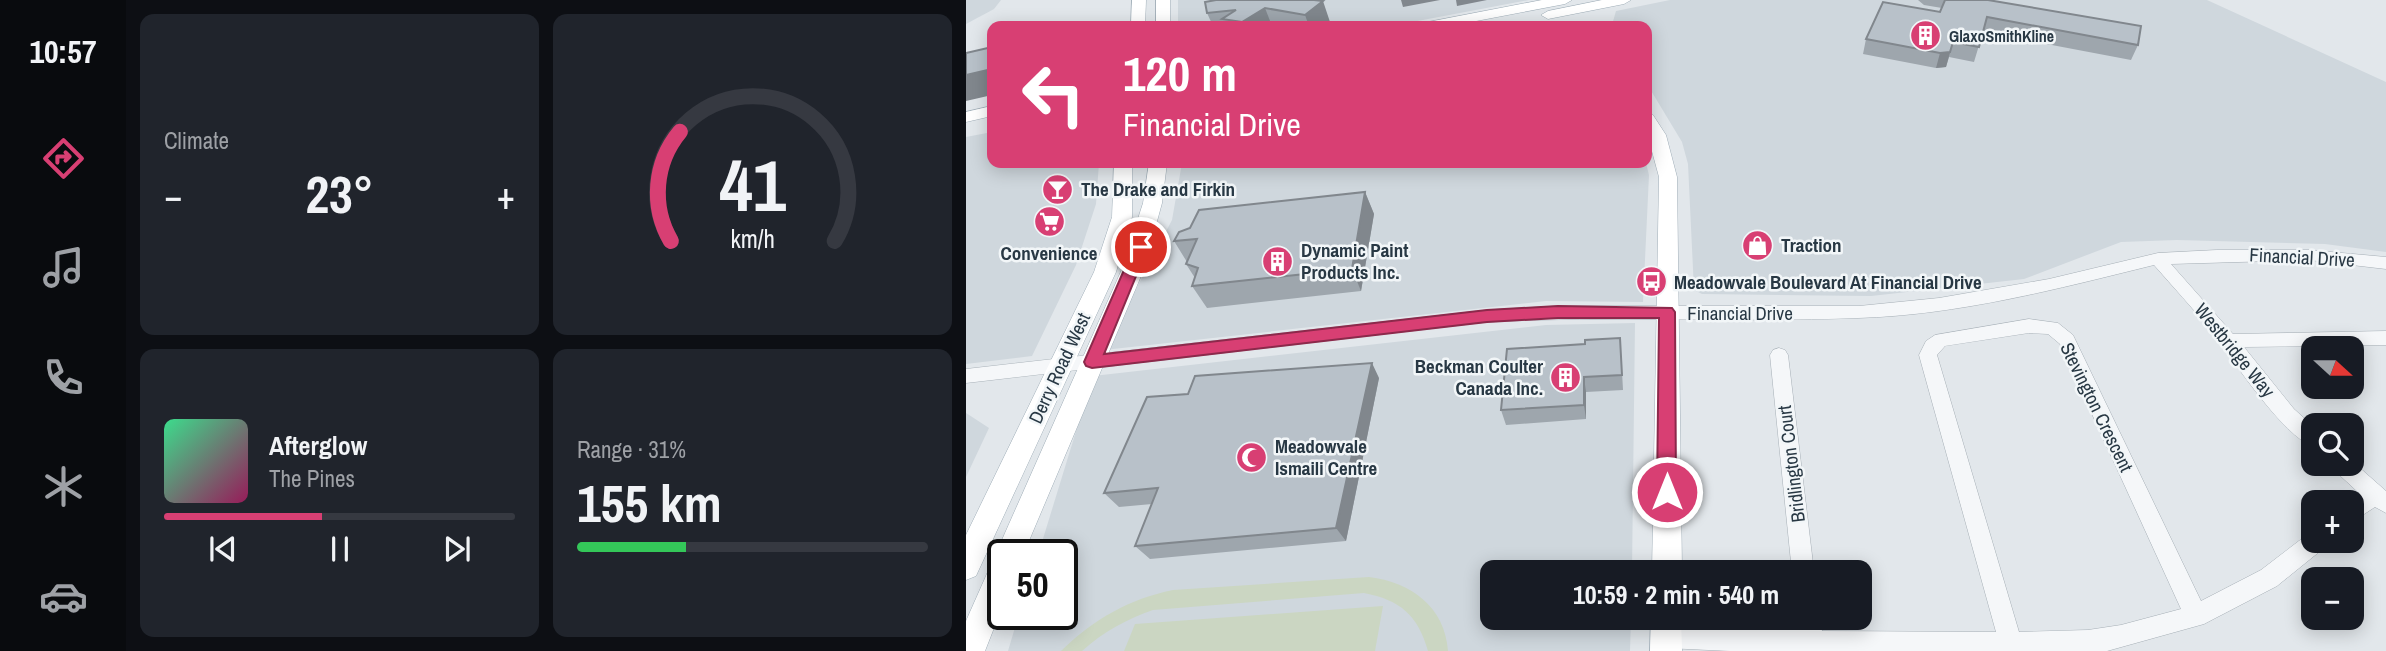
<!DOCTYPE html>
<meta charset="utf-8">
<style>
body{margin:0;font-family:"Archivo Narrow",sans-serif;background:#20242c;color:#f1f3f6;height:100vh;display:flex;flex-direction:column;font-size:26px;white-space:nowrap}
*{box-sizing:border-box;margin:0}
p{font-size:23px;color:#9ea1a6}
.icon{flex:none;width:38px;height:38px;fill:none;stroke:currentColor;stroke-width:2;stroke-linecap:round;stroke-linejoin:round}
.map{position:relative;flex:1;overflow:hidden}
.details{display:flex;flex-direction:column;gap:14px;padding:14px;background:#0d0f14;width:840px}
.details>*{flex:none}
.top-card{position:absolute;left:21px;top:21px;width:665px;height:147px;border-radius:14px;box-shadow:0 4px 18px #0003;background:#d83f73;color:#fff;overflow:hidden}
.needle{width:46px;rotate:111deg}
.controls{position:absolute;left:1335px;top:336px;display:grid;gap:14px}
.controls a{display:grid;place-items:center;width:63px;height:63px;border-radius:14px;background:#171b24;box-shadow:0 4px 18px #0003;font-size:35px}
.speed{position:absolute;left:21px;top:539px;display:flex;gap:14px;font-size:35px;font-weight:700;text-align:center}
.speed>*{display:grid;place-content:center;width:91px;height:91px;border-radius:50%;background:#171b24;box-shadow:0 4px 18px #0003;line-height:1}
.speed .limit{border:4px solid #111;border-radius:10px;background:#fff;color:#111}
.pin{position:absolute;display:grid;place-items:center;width:60px;height:60px;color:#fff;margin:-30px;border:4px solid #fff;border-radius:50%;box-shadow:0 2px 7px #0007}
.me{position:absolute;width:77px;margin:-38px;rotate:0deg;stroke-linejoin:round;filter:drop-shadow(0 0 5px #0008)}
.turn{display:flex;align-items:center;gap:24px;height:147px;padding:0 21px;font-size:32px}
.turn .icon{width:91px;height:91px;stroke-width:2.5}
.turn b{display:block;font-size:49px;line-height:60px}
.big{font-size:52px;font-weight:700;line-height:1.1}
.details .card{flex:1;display:flex;flex-direction:column;justify-content:center;gap:10px;min-width:0;padding:0 24px;border-radius:14px;background:#20242c}
.details .dial{align-items:center;gap:0}
.dial svg{height:182px;overflow:visible;fill:none;stroke:#363941;stroke-width:7;stroke-linecap:round;text-anchor:middle}
.dial text{fill:#f1f3f6;stroke:none}
.song{display:flex;align-items:center;gap:21px}
.cover{width:84px;height:84px;border-radius:10px;background:linear-gradient(135deg,hsl(150 70% 55%),hsl(330 70% 35%))}
.played{height:7px;border-radius:4px;background:linear-gradient(90deg,#d83f73 45%,#363941 45%)}
.keys{display:flex;justify-content:space-around;direction:ltr}
.heat{display:flex;justify-content:space-between;align-items:center;font-size:38px;direction:ltr}
.charge{height:10px;border-radius:5px;background:linear-gradient(90deg,#34c759 31%,#363941 0)}
.details .tiles{flex:1;display:grid;gap:14px;grid-template-columns:repeat(2,1fr)}
.trip{position:absolute;left:514px;top:560px;width:392px;height:70px;border-radius:14px;background:#171b24;box-shadow:0 4px 18px #0003;font-weight:700;line-height:70px;text-align:center}
main{display:flex;flex:1;min-height:0}
.menu{display:flex;flex-direction:column;width:126px;justify-content:space-around;align-items:center;background:#090b0e;color:#9ea1a6}
.menu .icon{width:49px;height:49px}
.menu .on{color:#d83f73}
.menu b{font-size:32px;color:#f1f3f6}
.map>svg:first-child{display:block}
.built{fill:#cfd7dd}
.green{fill:#cbd6c2}
.lines{fill:none;stroke-linecap:round;stroke-linejoin:round}
.minor-casing{stroke:#a6afb6;stroke-width:1}
.major-casing{stroke:#a0aeb8;stroke-width:1}
.minor{fill:#f5f7f9;fill-rule:evenodd}
.major{fill:#fff;fill-rule:evenodd}
.wall{fill:#9ea6ad}
.shaded-wall{fill:#81878d}
.building{fill:#b8c1c9;stroke:#81878d;stroke-width:2}
.route{fill:#d83f73;stroke:#8c294b;stroke-width:2}
.labels{text-anchor:middle;dominant-baseline:central;stroke-width:5;stroke-linejoin:round;paint-order:stroke}
.far-poi-label{font-size:16px;font-weight:bold;fill:#283844;stroke:#f2f6f8;text-anchor:start}
.poi-label{font-size:19px;font-weight:bold;fill:#283844;stroke:#f2f6f8;text-anchor:start}
.street-label{font-size:19px;fill:#283844;stroke:#f2f6f8}
</style>
<main>
<nav class="menu">
<b>10:57</b>
<svg class="icon on" aria-label="directions" viewBox="0 0 24 24"><path d="M12 3l9 9-9 9-9-9zM9 14v-3h6M13 9l2 2-2 2"/></svg>
<svg class="icon" aria-label="music" viewBox="0 0 24 24"><path d="M9 18V5l10-2v13"/><circle cx="6" cy="18" r="3"/><circle cx="16" cy="16" r="3"/></svg>
<svg class="icon" aria-label="phone" viewBox="0 0 24 24"><path d="M5 4h4l2 5-3 2q2 4 5 5l2-3 5 2v4C11 20 4 13 5 4z"/></svg>
<svg class="icon" aria-label="climate" viewBox="0 0 24 24"><path d="M12 3v18M4 7l16 10M4 17L20 7"/></svg>
<svg class="icon" aria-label="car" viewBox="0 0 24 24"><path d="M5 17H2v-5l4-1 3-4h7l3 4 3 1v5h-3M9 17h6M6 11h13"/><circle cx="7" cy="17" r="2"/><circle cx="17" cy="17" r="2"/></svg>
</nav>
<section class="details">
<div class="tiles">
<div class="card"><p>Climate</p>
<div class="heat"><a>−</a><b class="big">23°</b><a>+</a></div>
</div>
<div class="card dial"><svg viewBox="0 0 100 80">
<path d="M14 69A42 42 0 1 1 86 69"/>
<path d="M14 69A42 42 0 0 1 18 21" stroke="#d83f73"/>
<text x="50" y="56" font-size="32" font-weight="700">41</text>
<text x="50" y="72" font-size="11">km/h</text>
</svg></div>
<div class="card">
<div class="song"><i class="cover"></i><div><b>Afterglow</b><p>The Pines</p></div></div>
<div class="played"></div>
<div class="keys"><svg class="icon" aria-label="previous" viewBox="0 0 24 24"><path d="M18 5L8 12l10 7zM5 5v14"/></svg><svg class="icon" aria-label="pause" viewBox="0 0 24 24"><path d="M8 5v14M16 5v14"/></svg><svg class="icon" aria-label="next" viewBox="0 0 24 24"><path d="M6 5l10 7-10 7zM19 5v14"/></svg></div>
</div>
<div class="card"><p>Range · 31%</p><b class="big">155 km</b><div class="charge"></div></div>
</div>
</section>
<div class="map">
<svg width="1420" height="651" viewBox="0 0 1420 651">
<rect width="100%" height="100%" fill="#e2e7eb"/>
<!-- built -->
<g class="built">
<path d="M0 0H35L28 9 0 24Z"/>
<path d="M212 0H563L425 26H212Z"/>
<path d="M704 0H1241L1420 82V252L1359 244 1211 240 1155 242 1058 279 905 296 736 294 728 290 722 164 716 142 681 84V26L646 25 650 11Z"/>
<path d="M26 132V163H133L130 204 110 265 66 356 0 364V137Z"/>
<path d="M216 163H680L683 175 677 302 580 301 138 350 206 220Z"/>
<path d="M669 323 666 572H527V618H665L664 651H42L53 614H96V555H72L127 376 580 325Z"/>
<path d="M0 413 23 428 0 477Z"/>
</g>
<!-- green -->
<g class="green">
<path d="M403 577C445 582 479 607 482 651H462C452 615 434 600 398 593L187 610C161 619 137 632 116 651H95C128 619 163 599 207 590Z"/>
<path d="M417 606 409 651H158L169 624Z"/>
</g>
<g class="lines">
<defs>
<g id="minor">
<path d="M1251 250H1343L1420 257V269L1343 260 1205 264 1267 334 1420 331V345L1278 347 1328 409 1348 427V447C1316 436 1267 359 1245 331 1227 308 1207 287 1188 265 1091 289 992 315 892 318 768 323 645 315 521 322L0 383V369L521 310 592 306H893L973 298 1083 279 1192 253Z"/>
<path d="M1063 319 1092 323 1107 335 1235 601 1295 570 1342 534 1348 532V541H1361L1358 548 1311 586 1238 624 1141 651H764L700 648 692 644 688 636 692 628 700 624 832 630 830 618H854L856 631 1030 632 953 355 960 341 969 335ZM1063 333 1082 334 1094 344 1215 609 1155 625 1122 630 1053 632 971 355 979 346Z"/>
<path d="M813 348 819 350 822 355 848 572H826L804 355 807 350Z"/>
<path d="M1386 461 1420 491V513L1409 507 1386 522V502H1383L1394 494 1368 470 1365 464H1386Z"/>
</g>
<g id="major">
<path d="M166 0H180L179 26H165Z"/>
<rect x="190" y="0" width="14" height="26"/>
<path d="M576 0H606L599 4 484 26H455L462 22Z"/>
<path d="M636 0H665L658 4 582 19 575 15 582 11Z"/>
<path d="M26 106V116L0 122V112Z"/>
<path d="M681 114 687 115 700 135 711 177 716 572H686L693 177 681 133Z"/>
<path d="M148 163H166V217L150 272 10 576 0 580V535L128 272 146 217Z"/>
<path d="M183 163H201L196 203 178 269 57 555H37V605L19 651H0V621L156 269 177 203Z"/>
<path d="M685 618H715L716 651H684Z"/>
</g>
</defs>
<!-- minor casing -->
<use href="#minor" class="minor-casing"/>
<!-- major casing -->
<use href="#major" class="major-casing"/>
<!-- minor -->
<use href="#minor" class="minor"/>
<!-- major -->
<use href="#major" class="major"/>
</g>
<!-- wall -->
<g class="wall">
<path d="M348 0 364 22 359 26H247L241 13Z"/>
<path d="M952 0H1022L1172 45 1165 60 1017 32 1008 62 983 57 980 67 970 68 897 54 900 39 974 12 976 8 958 5Z"/>
<path d="M399 192 408 214 395 291 241 308 226 286 229 278 220 264 221 262 208 241Z"/>
<path d="M655 353 657 390 620 392V419L540 425 535 410Z"/>
<path d="M413 378 380 541 184 559 169 546 186 504 153 507 138 493Z"/>
</g>
<!-- shaded-wall -->
<g class="shaded-wall">
<path d="M435 0H474L437 7Z"/>
<path d="M490 0H521L491 6Z"/>
<path d="M357 1 364 22 359 26H343L339 15Z"/>
<path d="M299 8 306 26H278L276 22Z"/>
<path d="M987 42 980 67 970 68 974 53Z"/>
<path d="M26 69V95L0 101V75Z"/>
<path d="M399 192 408 214 395 291 386 269Z"/>
<path d="M406 363 413 378 380 541 370 528Z"/>
<path d="M618 377 620 392V419L618 405Z"/>
</g>
<!-- building -->
<g class="building">
<path d="M250 0H348L357 1 339 15 299 8 276 22 256 19 270 10 241 13 239 2Z"/>
<path d="M979 0H1022L1175 26 1172 45 1021 17 1013 47 987 42 984 52 974 53 900 39 917 2 974 12Z"/>
<path d="M26 47V69L0 75V53Z"/>
<path d="M399 192 386 269 226 286 232 268 220 264 231 239 208 241 213 232 224 228 233 210Z"/>
<path d="M654 338 656 375 618 377V405L535 410 541 349 619 344V340Z"/>
<path d="M406 363 370 528 169 546 192 488 138 493 181 397 222 394 229 376Z"/>
</g>
<!-- route -->
<path class="route" d="M175 242 182 247 138 354 521 310 592 306 706 308 709 312 710 492 708 498 701 501 694 498 691 492 693 318H592L521 322 126 368 120 366 118 362 168 247Z"/>
<!-- icons -->
<defs>
<symbol id="building-disc" viewBox="-11 -11 22 22"><circle r="9.5" fill="#d83f73" stroke="#f2f6f8"/><path d="M-4-6H4V6H1V3H-1V6H-4ZM-2.5-4.3h1.7v1.8h-1.7ZM.8-4.3h1.7v1.8H.8ZM-2.5-1h1.7V.8h-1.7ZM.8-1h1.7V.8H.8Z" fill="#fff"/></symbol>
<symbol id="bar-disc" viewBox="-11 -11 22 22"><circle r="9.5" fill="#d83f73" stroke="#f2f6f8"/><path d="M-6-5H6L.8 .8V4.5H3.5V6h-7V4.5H-.8V.8Z" fill="#fff"/></symbol>
<symbol id="supermarket-disc" viewBox="-11 -11 22 22"><circle r="9.5" fill="#d83f73" stroke="#f2f6f8"/><path d="M-6-5.5h2.5l.6 2H6L4.5 2H-2.5L-4.4-4H-6ZM-1.5 3.2a1.3 1.3 0 1 0 .1 0ZM3 3.2a1.3 1.3 0 1 0 .1 0Z" fill="#fff"/></symbol>
<symbol id="shop-disc" viewBox="-11 -11 22 22"><circle r="9.5" fill="#d83f73" stroke="#f2f6f8"/><path d="M-5-2.5h2.3a2.7 3.5 0 0 1 5.4 0H5L5.5 6h-11ZM-1.5-2.5h3a1.5 2.3 0 0 0-3 0Z" fill="#fff"/></symbol>
<symbol id="bus-disc" viewBox="-11 -11 22 22"><circle r="9.5" fill="#d83f73" stroke="#f2f6f8"/><path d="M-5-6H5V4H4V6H2V4H-2V6H-4V4H-5ZM-3.5-4V0h7V-4ZM-3.5 1.2v1.5H-2V1.2ZM2 1.2v1.5H3.5V1.2Z" fill="#fff"/></symbol>
<symbol id="mosque-disc" viewBox="-11 -11 22 22"><circle r="9.5" fill="#d83f73" stroke="#f2f6f8"/><path d="M3.5-4.9A6 6 0 1 0 3.5 4.9A5 5 0 1 1 3.5-4.9Z" fill="#fff"/></symbol>
</defs>
<g fill-rule="evenodd">
<use href="#building-disc" x="942" y="18" width="35" height="35"/>
<use href="#bar-disc" x="74" y="172" width="35" height="35"/>
<use href="#supermarket-disc" x="66" y="204" width="35" height="35"/>
<use href="#shop-disc" x="774" y="228" width="35" height="35"/>
<use href="#building-disc" x="294" y="244" width="35" height="35"/>
<use href="#bus-disc" x="668" y="264" width="35" height="35"/>
<use href="#building-disc" x="582" y="360" width="35" height="35"/>
<use href="#mosque-disc" x="268" y="440" width="35" height="35"/>
</g>
<g class="labels">
<!-- far-poi labels -->
<g class="far-poi-label">
<text x="983" y="36">GlaxoSmithKline</text>
</g>
<!-- poi labels -->
<g class="poi-label">
<text x="115" y="189">The Drake and Firkin</text>
<text x="815" y="245">Traction</text>
<text x="335" y="250">Dynamic Paint<tspan x="335" dy="22">Products Inc.</tspan></text>
<text x="83" y="253" text-anchor="middle">Convenience</text>
<text x="708" y="282">Meadowvale Boulevard At Financial Drive</text>
<text x="577" y="366" text-anchor="end">Beckman Coulter<tspan x="577" dy="22">Canada Inc.</tspan></text>
<text x="309" y="446">Meadowvale<tspan x="309" dy="22">Ismaili Centre</tspan></text>
</g>
<!-- street labels -->
<g class="street-label">
<text transform="translate(1336 257) rotate(3)">Financial Drive</text>
<text x="774" y="313">Financial Drive</text>
<text transform="translate(1269 350) rotate(51)">Westbridge Way</text>
<text transform="translate(93 368) rotate(-65)">Derry Road West</text>
<text transform="translate(1131 407) rotate(64)">Stevington Crescent</text>
<text transform="translate(825 464) rotate(-97)">Bridlington Court</text>
</g>
</g>
</svg>
<div class="controls">
<a><svg class="needle" viewBox="-14 -14 28 28"><path d="M0-13l5 13h-10z" fill="#e53935"/><path d="M0 13l5-13h-10z" fill="#9ea1a6"/></svg></a>
<a><svg class="icon" aria-label="search" viewBox="0 0 24 24"><circle cx="10" cy="10" r="6"/><path d="M15 15l6 6"/></svg></a>
<a>+</a>
<a>−</a>
</div>
<div class="speed"><div class="limit">50</div></div>
<div class="pin" style="left:175px;top:247px;background:#d93025"><svg class="icon" aria-label="arrive" viewBox="0 0 24 24"><path d="M6 21V4h12l-3 4 3 4H6"/></svg></div>
<svg class="me" style="left:701px;top:492px" viewBox="-20 -20 40 40"><circle r="17" fill="#d83f73" stroke="#fff" stroke-width="3"/><path d="M0-11L8 9 0 5-8 9z" fill="#fff"/></svg>
<div class="trip">10:59 · 2 min · 540 m</div>
<div class="top-card">
<div class="turn"><svg class="icon" aria-label="left" viewBox="0 0 24 24"><path d="M17 20v-9H6M10 6l-5 5 5 5"/></svg><div><b>120 m</b>Financial Drive</div></div>
</div>
</div>
</main>
